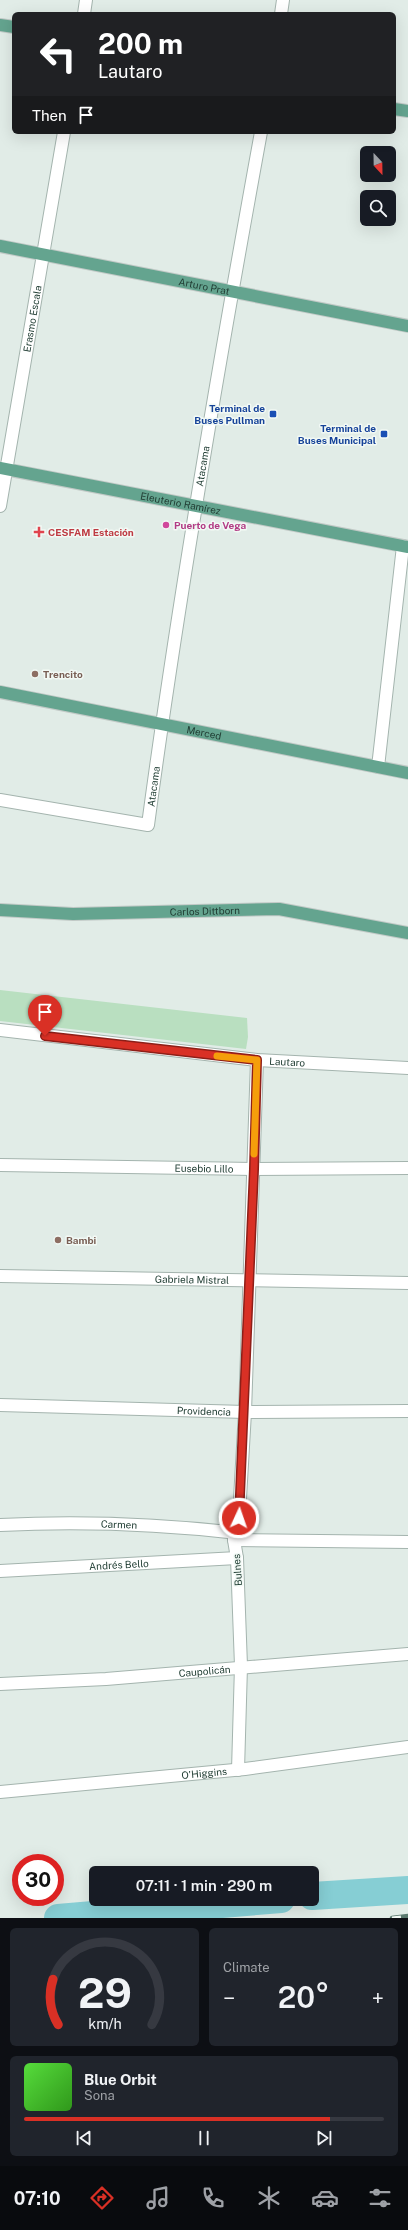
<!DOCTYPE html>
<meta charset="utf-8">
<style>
body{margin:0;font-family:"Public Sans",sans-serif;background:#20242c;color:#f1f3f6;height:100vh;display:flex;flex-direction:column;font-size:15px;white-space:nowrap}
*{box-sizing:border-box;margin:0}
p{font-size:13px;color:#9ea1a6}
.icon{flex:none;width:22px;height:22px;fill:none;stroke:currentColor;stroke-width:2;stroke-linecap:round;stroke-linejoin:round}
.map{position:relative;height:1918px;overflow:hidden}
.details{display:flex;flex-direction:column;gap:10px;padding:10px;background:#0d0f14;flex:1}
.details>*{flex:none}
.hud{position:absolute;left:12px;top:12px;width:384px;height:122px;border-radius:6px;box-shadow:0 4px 16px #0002;background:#202124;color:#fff;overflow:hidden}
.needle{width:26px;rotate:158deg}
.buttons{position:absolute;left:360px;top:146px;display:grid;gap:8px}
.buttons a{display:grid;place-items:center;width:36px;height:36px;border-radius:6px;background:#171b24;box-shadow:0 4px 16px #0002;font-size:20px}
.speed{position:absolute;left:12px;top:1854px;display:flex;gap:8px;font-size:20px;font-weight:700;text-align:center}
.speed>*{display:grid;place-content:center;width:52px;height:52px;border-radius:50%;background:#171b24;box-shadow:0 4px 16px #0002;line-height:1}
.speed .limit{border:6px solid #d22;background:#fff;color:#111}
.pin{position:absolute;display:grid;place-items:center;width:34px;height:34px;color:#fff;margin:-41px -17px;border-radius:50% 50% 50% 0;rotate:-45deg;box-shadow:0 0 4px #0007}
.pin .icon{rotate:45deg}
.me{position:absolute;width:44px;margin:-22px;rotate:3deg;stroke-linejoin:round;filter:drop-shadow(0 0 3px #0008)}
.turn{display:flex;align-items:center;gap:14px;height:84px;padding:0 20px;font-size:18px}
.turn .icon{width:52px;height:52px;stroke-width:2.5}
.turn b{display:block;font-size:28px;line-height:34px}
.then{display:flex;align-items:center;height:38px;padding:0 20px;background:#0003;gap:8px;font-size:15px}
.big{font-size:30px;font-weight:600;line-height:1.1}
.details .card{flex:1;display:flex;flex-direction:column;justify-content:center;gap:6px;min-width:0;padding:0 14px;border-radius:6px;background:#20242c}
.details .dial{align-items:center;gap:0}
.dial svg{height:104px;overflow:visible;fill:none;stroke:#363941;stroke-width:7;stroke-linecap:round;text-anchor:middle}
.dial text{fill:#f1f3f6;stroke:none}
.song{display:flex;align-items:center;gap:12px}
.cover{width:48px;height:48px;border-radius:6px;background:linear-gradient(135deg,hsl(110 70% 55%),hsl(110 70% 35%))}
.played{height:4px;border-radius:2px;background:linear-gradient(90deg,#d93025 85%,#363941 85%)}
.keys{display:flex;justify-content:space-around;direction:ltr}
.heat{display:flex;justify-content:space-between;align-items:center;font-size:22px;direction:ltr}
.details .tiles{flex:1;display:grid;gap:10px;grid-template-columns:1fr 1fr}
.card:last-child{grid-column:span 2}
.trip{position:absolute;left:89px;top:1866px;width:230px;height:40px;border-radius:6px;background:#171b24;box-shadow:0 4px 16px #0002;font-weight:600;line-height:40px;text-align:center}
.tab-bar{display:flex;height:64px;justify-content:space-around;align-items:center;background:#090b0e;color:#9ea1a6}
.tab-bar .icon{width:28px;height:28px}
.tab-bar .on{color:#d93025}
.tab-bar b{font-size:18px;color:#f1f3f6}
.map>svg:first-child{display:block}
.green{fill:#b9dfc0}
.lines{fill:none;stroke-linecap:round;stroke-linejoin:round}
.river{stroke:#86ced4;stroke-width:28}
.minor-casing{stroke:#a4b4ae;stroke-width:14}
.major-casing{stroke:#c1c9c6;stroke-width:14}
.minor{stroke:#fff;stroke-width:12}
.major{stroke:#64a48f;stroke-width:12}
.rail-casing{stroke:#5b7a6f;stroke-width:4.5}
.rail{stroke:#f2f9f5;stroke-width:3;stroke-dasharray:9;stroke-linecap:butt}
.route-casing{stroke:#8d1f18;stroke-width:10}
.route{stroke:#d93025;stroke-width:7}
.slow{stroke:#f59e0b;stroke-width:7}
.transit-dot{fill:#1a4fb4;stroke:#f2f9f5;stroke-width:1.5}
.hotel-dot{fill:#d1479c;stroke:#f2f9f5;stroke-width:1.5}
.health-dot{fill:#e0444e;stroke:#f2f9f5;stroke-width:1.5}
.education-dot{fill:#8d6e63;stroke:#f2f9f5;stroke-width:1.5}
.labels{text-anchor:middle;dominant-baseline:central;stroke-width:3;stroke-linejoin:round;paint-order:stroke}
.street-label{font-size:10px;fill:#213e34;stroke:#f2f9f5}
.transit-label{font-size:10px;font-weight:bold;fill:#164399;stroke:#f2f9f5;text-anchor:end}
.hotel-label{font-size:10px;font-weight:bold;fill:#b23c85;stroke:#f2f9f5;text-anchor:start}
.health-label{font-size:10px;font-weight:bold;fill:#be3a42;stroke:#f2f9f5;text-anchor:start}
.education-label{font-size:10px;font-weight:bold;fill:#785e54;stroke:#f2f9f5;text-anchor:start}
</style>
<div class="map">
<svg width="408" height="1918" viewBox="0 0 408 1918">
<rect width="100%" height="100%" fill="#e1ece7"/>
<!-- green -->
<path class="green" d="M0 990 247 1018 248 1037 246 1049 0 1021Z"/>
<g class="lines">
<!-- river -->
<g class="river">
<path d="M312 1896 408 1890"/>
<path d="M58 1918 281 1899"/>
</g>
<defs>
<g id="minor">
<path d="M84 14 86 0"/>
<path d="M281 14 283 0"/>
<path id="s1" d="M0 506 64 132"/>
<path d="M378 767 403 546"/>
<path id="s2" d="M0 800 148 825C179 593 219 362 261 132"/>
<path id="s3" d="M0 1030 257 1060 408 1068"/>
<path id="s4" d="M0 1165 254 1169 408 1168"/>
<path id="s5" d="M0 1276 408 1283"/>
<path id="s6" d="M0 1405 245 1412 408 1411"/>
<path id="s7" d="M0 1525C79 1521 159 1524 238 1533"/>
<path d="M234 1540 408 1542"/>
<path id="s8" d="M0 1571 237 1558"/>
<path id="s9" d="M0 1684 106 1679 408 1654"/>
<path d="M238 1770 241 1666 237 1558 234 1540 238 1533 245 1412 257 1060"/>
<path id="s10" d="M0 1792 245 1769 408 1747"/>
</g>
<g id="major">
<path d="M0 25 14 27"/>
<path d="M394 109 408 111"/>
<path id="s11" d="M0 246 408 326"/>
<path id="s12" d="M0 468 408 547"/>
<path id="s13" d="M0 692 408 773"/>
<path id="s14" d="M0 910 73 914 279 909 408 933"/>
</g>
</defs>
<!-- minor casing -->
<use href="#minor" class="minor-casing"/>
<!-- major casing -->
<use href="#major" class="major-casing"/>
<!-- minor -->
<use href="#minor" class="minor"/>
<!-- major -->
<use href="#major" class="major"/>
<defs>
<path id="rail" d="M392 1918 408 1916"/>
</defs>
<!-- rail casing -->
<use href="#rail" class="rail-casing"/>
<!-- rail -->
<use href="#rail" class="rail"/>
</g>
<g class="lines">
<defs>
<path id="route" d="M45 1036 257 1060 254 1169 239 1518"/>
</defs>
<!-- route casing -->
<use href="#route" class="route-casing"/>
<!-- route -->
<use href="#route" class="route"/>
<!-- slow -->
<path class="slow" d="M217 1056 257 1060 254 1154"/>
</g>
<!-- markers -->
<g class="transit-dot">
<rect x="269" y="410" width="8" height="8" rx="2"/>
<rect x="380" y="430" width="8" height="8" rx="2"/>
</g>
<circle class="hotel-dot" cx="166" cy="525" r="4"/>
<path class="health-dot" d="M37 526h4v4h4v4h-4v4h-4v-4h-4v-4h4z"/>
<g class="education-dot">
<circle cx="35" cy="674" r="4"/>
<circle cx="58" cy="1240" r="4"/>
</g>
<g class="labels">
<!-- street labels -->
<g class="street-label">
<text stroke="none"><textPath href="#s11" startOffset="208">Arturo Prat</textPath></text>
<text stroke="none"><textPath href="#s1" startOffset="190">Erasmo Escala</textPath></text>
<text stroke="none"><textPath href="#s2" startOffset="513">Atacama</textPath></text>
<text stroke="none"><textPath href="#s12" startOffset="184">Eleuterio Ramírez</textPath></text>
<text stroke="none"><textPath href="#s13" startOffset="208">Merced</textPath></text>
<text stroke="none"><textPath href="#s2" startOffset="189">Atacama</textPath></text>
<text stroke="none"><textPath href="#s14" startOffset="205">Carlos Dittborn</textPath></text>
<text stroke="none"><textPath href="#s3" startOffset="289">Lautaro</textPath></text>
<text stroke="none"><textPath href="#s4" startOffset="204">Eusebio Lillo</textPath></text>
<text stroke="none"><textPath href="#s5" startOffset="192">Gabriela Mistral</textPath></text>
<text stroke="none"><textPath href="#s6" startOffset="204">Providencia</textPath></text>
<text stroke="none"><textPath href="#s7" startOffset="119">Carmen</textPath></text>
<text stroke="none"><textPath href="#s8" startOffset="119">Andrés Bello</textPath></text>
<text transform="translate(237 1570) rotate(-94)">Bulnes</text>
<text stroke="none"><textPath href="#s9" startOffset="205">Caupolicán</textPath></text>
<text stroke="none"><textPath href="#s10" startOffset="205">O'Higgins</textPath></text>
</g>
<!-- transit labels -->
<g class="transit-label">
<text x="265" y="408">Terminal de<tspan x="265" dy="12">Buses Pullman</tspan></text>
<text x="376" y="428">Terminal de<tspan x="376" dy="12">Buses Municipal</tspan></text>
</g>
<!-- hotel labels -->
<g class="hotel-label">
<text x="174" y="525">Puerto de Vega</text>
</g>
<!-- health labels -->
<g class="health-label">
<text x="48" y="532">CESFAM Estación</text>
</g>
<!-- education labels -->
<g class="education-label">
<text x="43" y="674">Trencito</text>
<text x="66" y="1240">Bambi</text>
</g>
</g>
</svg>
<div class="buttons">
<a><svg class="needle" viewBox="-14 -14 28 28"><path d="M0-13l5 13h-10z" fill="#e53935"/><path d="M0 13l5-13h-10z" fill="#9ea1a6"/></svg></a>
<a><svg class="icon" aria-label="search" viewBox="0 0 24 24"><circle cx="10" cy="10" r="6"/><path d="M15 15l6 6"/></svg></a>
</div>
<div class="speed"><div class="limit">30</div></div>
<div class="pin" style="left:45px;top:1036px;background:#d93025"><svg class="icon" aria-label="arrive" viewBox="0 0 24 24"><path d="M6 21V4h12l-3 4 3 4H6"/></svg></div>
<svg class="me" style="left:239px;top:1518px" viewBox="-20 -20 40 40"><circle r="17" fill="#d93025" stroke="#fff" stroke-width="3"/><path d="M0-11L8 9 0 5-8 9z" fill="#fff"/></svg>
<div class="trip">07:11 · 1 min · 290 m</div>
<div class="hud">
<div class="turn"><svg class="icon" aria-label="left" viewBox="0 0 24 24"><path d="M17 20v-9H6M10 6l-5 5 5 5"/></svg><div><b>200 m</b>Lautaro</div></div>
<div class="then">Then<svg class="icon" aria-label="arrive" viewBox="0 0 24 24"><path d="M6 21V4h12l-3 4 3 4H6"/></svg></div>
</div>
</div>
<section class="details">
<div class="tiles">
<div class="card dial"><svg viewBox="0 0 100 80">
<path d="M14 69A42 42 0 1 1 86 69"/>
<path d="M14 69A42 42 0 0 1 10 34" stroke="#d93025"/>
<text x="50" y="56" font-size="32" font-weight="700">29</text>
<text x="50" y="72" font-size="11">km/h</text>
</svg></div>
<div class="card"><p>Climate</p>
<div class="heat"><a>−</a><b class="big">20°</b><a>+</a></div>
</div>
<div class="card">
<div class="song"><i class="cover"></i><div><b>Blue Orbit</b><p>Sona</p></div></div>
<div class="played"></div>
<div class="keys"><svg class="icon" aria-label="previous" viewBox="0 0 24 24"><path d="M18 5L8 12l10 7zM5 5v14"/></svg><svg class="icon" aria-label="pause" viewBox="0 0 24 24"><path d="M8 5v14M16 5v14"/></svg><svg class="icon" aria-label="next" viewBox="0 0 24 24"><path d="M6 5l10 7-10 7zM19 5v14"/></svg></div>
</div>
</div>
</section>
<nav class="tab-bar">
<b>07:10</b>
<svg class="icon on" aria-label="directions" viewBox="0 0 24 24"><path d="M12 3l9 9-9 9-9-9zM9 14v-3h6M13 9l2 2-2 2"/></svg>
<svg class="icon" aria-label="music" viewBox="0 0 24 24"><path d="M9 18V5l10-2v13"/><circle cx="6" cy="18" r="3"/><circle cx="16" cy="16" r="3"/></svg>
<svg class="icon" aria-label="phone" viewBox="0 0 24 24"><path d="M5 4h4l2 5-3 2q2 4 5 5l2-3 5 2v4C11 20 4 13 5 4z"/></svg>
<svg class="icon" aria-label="climate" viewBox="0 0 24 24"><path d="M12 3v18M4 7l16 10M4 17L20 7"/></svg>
<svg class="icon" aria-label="car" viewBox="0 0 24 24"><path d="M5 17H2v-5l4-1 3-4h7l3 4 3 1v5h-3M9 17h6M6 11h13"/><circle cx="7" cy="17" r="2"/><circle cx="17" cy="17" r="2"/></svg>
<svg class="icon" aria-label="filters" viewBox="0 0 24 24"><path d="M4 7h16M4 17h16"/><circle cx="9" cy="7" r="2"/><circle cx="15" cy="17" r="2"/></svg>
</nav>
